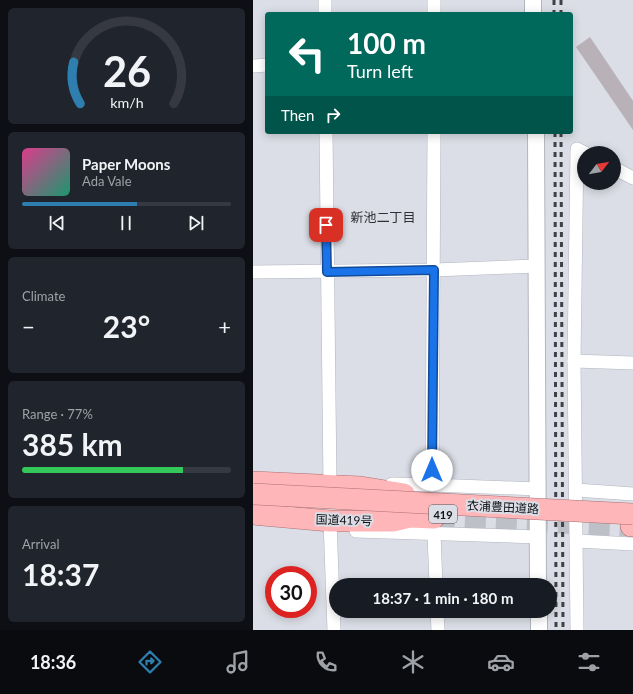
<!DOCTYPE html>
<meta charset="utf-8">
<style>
body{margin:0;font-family:Lato,"Noto Sans JP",sans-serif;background:#20242c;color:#f1f3f6;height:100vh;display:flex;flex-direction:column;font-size:15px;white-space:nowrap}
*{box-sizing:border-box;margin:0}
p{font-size:13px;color:#9ea1a6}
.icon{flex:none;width:22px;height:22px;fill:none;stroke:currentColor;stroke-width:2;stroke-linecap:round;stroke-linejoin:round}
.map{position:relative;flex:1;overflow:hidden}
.drawer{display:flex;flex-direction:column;gap:8px;padding:8px;background:#0d0f14;width:253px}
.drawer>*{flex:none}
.top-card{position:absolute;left:12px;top:12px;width:308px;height:122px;border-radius:4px;box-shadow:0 2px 10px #0003;background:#00695c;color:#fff;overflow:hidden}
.needle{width:26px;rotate:59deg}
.fabs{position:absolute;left:324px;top:146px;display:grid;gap:8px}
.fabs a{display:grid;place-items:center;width:44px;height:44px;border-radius:50%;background:#171b24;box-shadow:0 2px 10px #0003;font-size:20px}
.speed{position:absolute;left:12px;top:566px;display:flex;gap:8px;font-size:20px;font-weight:700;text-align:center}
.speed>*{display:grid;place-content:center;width:52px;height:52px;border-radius:50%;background:#171b24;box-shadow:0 2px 10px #0003;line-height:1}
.speed .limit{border:6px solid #d22;background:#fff;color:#111}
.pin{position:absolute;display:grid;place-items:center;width:34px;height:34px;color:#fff;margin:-17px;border-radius:8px;box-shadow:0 2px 6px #0006}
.me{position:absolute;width:44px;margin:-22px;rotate:0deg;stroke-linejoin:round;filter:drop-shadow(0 0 3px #0008)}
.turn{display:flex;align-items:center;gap:14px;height:84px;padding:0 16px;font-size:18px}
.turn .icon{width:52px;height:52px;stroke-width:2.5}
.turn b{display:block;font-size:28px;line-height:34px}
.then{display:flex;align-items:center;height:38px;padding:0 16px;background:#0003;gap:8px;font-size:15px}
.big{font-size:30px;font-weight:700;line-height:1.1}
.drawer .card{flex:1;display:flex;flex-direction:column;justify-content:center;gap:6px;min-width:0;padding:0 14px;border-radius:6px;background:#20242c}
.drawer .dial{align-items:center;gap:0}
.dial svg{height:104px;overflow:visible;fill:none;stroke:#363941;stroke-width:7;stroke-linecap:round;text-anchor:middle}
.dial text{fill:#f1f3f6;stroke:none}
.song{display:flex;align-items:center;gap:12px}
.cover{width:48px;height:48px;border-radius:6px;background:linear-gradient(135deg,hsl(330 70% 55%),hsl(160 70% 35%))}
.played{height:4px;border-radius:2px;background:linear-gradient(90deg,#2e7eaf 55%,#363941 55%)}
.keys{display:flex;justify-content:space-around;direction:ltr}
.heat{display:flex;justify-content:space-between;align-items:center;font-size:22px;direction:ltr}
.charge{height:6px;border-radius:3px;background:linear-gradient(90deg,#34c759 77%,#363941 0)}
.trip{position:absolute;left:76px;top:578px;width:228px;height:40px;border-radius:20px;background:#171b24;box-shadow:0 2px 10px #0003;font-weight:700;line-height:40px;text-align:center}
.tabs{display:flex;height:64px;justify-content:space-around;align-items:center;background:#090b0e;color:#9ea1a6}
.tabs .icon{width:28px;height:28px}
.tabs .on{color:#2e7eaf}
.tabs b{font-size:18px;color:#f1f3f6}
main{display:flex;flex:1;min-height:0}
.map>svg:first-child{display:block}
.building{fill:#b8b1b7}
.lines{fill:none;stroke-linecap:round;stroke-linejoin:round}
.trunk-tunnel{stroke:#bdc0c7;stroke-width:21;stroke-dasharray:21 10;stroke-linecap:butt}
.minor-casing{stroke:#b1b5bd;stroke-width:14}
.tertiary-casing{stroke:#b1b5bd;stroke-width:18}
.trunk-casing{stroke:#ab7174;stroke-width:22}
.minor{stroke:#fff;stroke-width:13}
.tertiary{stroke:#fff;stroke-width:16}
.trunk{stroke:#feb6b8;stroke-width:21}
.rail{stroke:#3f4145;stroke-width:3;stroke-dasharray:5 5;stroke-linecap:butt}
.trunk-bridge-casing{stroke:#ab7174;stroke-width:22;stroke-linecap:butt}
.trunk-bridge{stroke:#feb6b8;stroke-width:21}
.route-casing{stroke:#114b97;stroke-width:10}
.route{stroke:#1a73e8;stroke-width:7}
.labels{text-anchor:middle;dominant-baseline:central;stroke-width:4;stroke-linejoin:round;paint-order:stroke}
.shield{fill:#dbdee6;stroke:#4e5054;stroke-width:1}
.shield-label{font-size:11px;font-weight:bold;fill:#121316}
.street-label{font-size:12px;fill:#121316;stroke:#dbdee6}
.neighbourhood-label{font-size:13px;fill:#2e3037;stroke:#dbdee6}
</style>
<main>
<section class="drawer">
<div class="card dial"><svg viewBox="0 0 100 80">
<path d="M14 69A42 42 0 1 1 86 69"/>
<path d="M14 69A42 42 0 0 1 9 37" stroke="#2e7eaf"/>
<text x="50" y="56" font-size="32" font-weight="700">26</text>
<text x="50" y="72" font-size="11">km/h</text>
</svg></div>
<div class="card">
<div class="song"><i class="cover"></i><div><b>Paper Moons</b><p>Ada Vale</p></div></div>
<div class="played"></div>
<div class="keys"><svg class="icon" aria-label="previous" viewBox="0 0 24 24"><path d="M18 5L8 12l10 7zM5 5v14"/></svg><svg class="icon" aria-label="pause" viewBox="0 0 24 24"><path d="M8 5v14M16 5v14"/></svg><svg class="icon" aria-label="next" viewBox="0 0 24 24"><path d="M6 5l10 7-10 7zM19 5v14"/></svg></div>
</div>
<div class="card"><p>Climate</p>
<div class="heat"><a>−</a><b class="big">23°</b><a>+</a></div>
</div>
<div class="card"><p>Range · 77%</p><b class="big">385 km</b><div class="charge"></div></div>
<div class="card"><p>Arrival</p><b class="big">18:37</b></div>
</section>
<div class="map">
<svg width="380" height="630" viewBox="0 0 380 630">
<rect width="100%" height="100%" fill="#dbdee6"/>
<!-- building -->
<path class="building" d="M337 37 380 101V130L323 47Z"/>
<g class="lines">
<!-- trunk-tunnel -->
<path class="trunk-tunnel" d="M181 518 378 526"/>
<defs>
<g id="minor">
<path d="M72 0V14"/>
<path d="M181 14V0"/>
<path d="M0 66 14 65"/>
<path d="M73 132 77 485"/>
<path d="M181 132 179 485 285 489"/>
<path d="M361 168 380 178"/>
<path d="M0 272 181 270 284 266"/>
<path d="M321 361 380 363"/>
<path d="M139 484 179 485"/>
<path d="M323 490 380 494"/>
<path d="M77 521 81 630"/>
<path d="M103 531 285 537"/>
<path d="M181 534 183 585"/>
<path d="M324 541 380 544"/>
<path d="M184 611 185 630"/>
<path d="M324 630 321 361 324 149 332 153"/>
</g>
<g id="tertiary">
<path d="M280 14V0"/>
<path d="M283 132 285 585"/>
<path d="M286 611V630"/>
</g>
<g id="trunk">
<path d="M0 482 108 487 151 494"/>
<path d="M0 514 77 521H140L157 517 181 518"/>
<path d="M378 526H380"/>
</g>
</defs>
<!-- minor casing -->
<use href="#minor" class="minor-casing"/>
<!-- tertiary casing -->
<use href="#tertiary" class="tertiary-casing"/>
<!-- trunk casing -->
<use href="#trunk" class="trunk-casing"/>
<!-- minor -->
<use href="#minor" class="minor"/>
<!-- tertiary -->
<use href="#tertiary" class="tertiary"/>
<!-- trunk -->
<use href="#trunk" class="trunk"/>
<!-- rail -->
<g class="rail">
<path d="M301 0V14"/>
<path d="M308 0V14"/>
<path d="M302 132 303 630"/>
<path d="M308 132 310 630"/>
</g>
<defs>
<path id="trunk-bridge" d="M0 494 380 514"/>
</defs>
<!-- trunk-bridge casing -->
<use href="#trunk-bridge" class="trunk-bridge-casing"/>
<!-- trunk-bridge -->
<use href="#trunk-bridge" class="trunk-bridge"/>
</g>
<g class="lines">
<defs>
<path id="route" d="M73 225 74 272 181 270 179 470"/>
</defs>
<!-- route casing -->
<use href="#route" class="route-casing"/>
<!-- route -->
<use href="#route" class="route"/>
</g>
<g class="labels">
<!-- shield labels -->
<rect class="shield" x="176" y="505" width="28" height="18" rx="3"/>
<g class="shield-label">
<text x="190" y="514">419</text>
</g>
<!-- street labels -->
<g class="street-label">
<text transform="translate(250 507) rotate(3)">衣浦豊田道路</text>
<text transform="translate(91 520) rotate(2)">国道419号</text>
</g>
<!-- neighbourhood labels -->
<g class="neighbourhood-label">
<text x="130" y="217">新池二丁目</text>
</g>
</g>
</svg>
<div class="fabs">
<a><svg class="needle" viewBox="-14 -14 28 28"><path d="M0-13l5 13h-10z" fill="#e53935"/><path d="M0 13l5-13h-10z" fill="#9ea1a6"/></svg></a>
</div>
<div class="speed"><div class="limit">30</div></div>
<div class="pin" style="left:73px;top:225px;background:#d93025"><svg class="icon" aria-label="arrive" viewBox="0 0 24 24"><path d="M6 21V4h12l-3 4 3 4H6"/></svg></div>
<svg class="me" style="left:179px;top:470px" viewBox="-20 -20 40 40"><circle r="19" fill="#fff"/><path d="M0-13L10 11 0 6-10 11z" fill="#1a73e8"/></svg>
<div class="trip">18:37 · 1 min · 180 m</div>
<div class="top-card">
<div class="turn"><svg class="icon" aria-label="left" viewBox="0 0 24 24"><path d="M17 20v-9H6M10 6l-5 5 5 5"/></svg><div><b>100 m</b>Turn left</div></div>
<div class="then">Then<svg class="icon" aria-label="right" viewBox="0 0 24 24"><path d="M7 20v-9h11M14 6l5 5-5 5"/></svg></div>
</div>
</div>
</main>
<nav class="tabs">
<b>18:36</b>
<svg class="icon on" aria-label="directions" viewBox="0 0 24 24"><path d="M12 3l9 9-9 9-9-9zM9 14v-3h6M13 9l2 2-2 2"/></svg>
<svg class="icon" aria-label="music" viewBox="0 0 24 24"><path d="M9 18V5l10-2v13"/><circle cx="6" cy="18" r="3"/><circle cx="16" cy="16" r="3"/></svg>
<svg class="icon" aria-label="phone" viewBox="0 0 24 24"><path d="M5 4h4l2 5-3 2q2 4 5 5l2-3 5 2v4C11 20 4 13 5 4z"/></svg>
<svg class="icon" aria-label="climate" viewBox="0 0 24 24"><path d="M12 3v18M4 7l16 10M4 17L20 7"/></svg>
<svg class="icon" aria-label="car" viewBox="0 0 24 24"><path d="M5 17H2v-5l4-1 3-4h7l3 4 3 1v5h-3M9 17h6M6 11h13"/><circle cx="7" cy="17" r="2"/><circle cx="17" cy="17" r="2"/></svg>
<svg class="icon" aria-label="filters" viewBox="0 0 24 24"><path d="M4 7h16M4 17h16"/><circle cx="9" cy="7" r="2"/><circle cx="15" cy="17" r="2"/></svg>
</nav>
